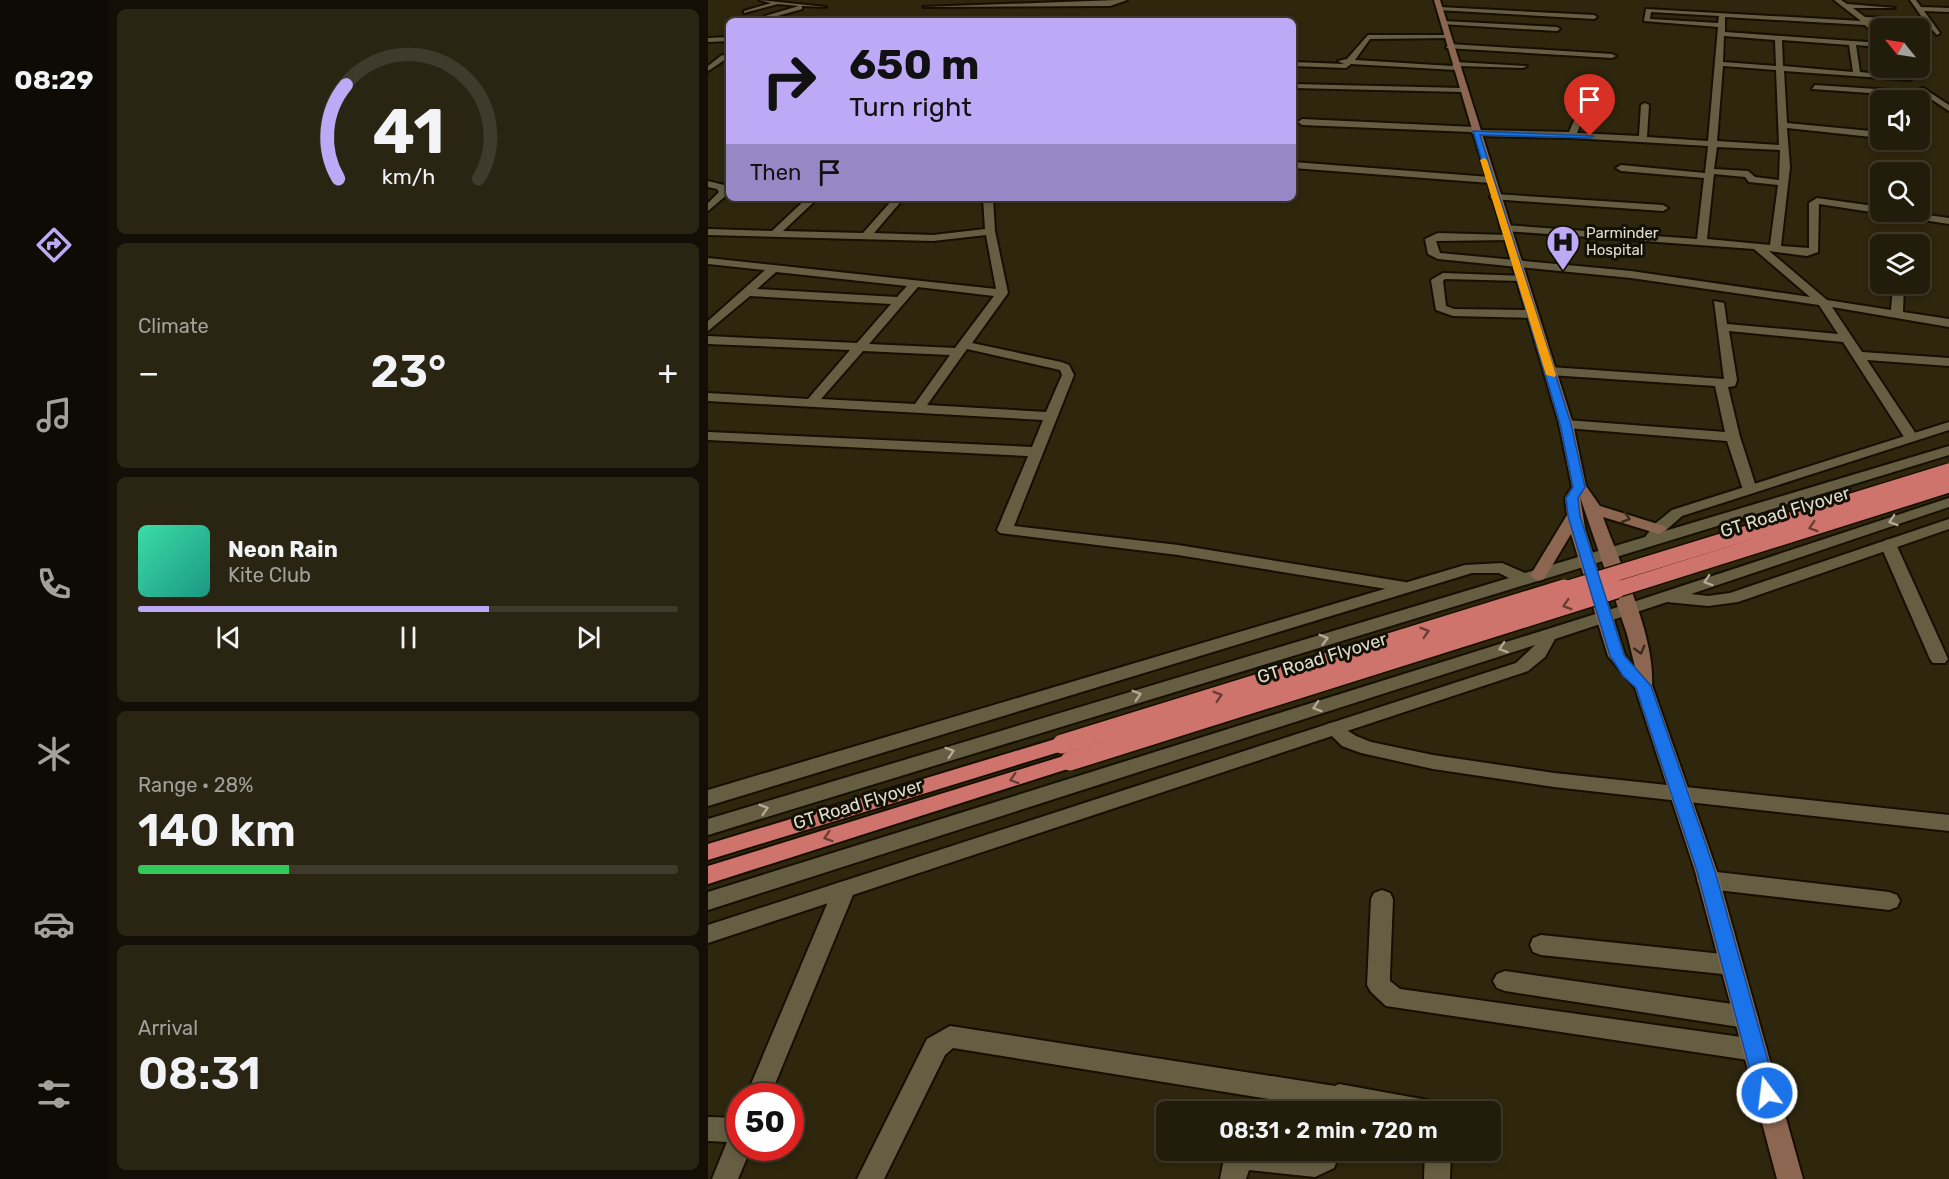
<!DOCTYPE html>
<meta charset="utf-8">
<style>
body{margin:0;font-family:Rubik,sans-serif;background:#2a2513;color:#f1f3f6;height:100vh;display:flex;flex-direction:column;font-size:22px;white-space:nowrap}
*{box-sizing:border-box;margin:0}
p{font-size:20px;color:#a2a19c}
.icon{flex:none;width:33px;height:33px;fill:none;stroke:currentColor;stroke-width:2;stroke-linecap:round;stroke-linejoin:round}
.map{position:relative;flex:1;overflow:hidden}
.side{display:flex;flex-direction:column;gap:9px;padding:9px;background:#130f06;width:600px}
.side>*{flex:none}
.top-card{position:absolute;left:18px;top:18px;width:570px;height:183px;border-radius:9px;box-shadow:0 3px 9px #0003,0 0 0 2px #3f3a2b;background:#bda9f5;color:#111;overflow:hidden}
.needle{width:39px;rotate:300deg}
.tools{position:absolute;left:1162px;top:18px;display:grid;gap:12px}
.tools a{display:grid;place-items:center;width:60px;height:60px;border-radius:9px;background:#221c0a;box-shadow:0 3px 9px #0003,0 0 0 2px #3f3a2b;font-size:30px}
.speed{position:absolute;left:18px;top:1083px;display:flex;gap:12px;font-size:30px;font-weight:700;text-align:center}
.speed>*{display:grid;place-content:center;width:78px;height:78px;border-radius:50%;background:#221c0a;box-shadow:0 3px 9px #0003,0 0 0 2px #3f3a2b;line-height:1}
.speed .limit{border:9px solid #d22;background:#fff;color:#111}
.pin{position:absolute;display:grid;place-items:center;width:51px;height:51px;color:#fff;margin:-62px -26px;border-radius:50% 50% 50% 0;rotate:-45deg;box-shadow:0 0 6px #0007}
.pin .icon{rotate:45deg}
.me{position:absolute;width:66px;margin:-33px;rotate:345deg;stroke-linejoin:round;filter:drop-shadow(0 0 4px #0008)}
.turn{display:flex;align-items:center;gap:21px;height:126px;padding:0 24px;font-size:27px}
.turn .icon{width:78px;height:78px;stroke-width:2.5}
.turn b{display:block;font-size:42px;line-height:51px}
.then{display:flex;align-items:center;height:57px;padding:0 24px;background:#0003;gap:12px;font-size:22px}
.big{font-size:45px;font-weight:600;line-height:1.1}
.side .widget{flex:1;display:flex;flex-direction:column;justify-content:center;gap:9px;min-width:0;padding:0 21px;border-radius:9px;background:#2a2513}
.side .dial{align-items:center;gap:0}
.dial svg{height:156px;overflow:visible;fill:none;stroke:#3f3a2b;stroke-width:7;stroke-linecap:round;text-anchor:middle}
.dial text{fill:#f1f3f6;stroke:none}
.song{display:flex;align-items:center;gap:18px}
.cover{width:72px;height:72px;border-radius:9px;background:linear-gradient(135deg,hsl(160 70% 55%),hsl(170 70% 35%))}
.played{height:6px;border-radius:3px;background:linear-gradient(90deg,#bda9f5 65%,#3f3a2b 65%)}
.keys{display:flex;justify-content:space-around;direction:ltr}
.heat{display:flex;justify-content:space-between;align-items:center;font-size:33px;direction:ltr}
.charge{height:9px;border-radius:4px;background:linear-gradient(90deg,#34c759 28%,#3f3a2b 0)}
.trip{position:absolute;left:448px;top:1101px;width:345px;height:60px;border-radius:9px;background:#221c0a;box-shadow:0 3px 9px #0003,0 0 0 2px #3f3a2b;font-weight:600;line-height:60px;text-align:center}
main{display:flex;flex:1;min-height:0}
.menu{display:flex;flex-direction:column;width:108px;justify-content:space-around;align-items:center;background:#0e0b04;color:#a2a19c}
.menu .icon{width:42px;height:42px}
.menu .selected{color:#bda9f5}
.menu b{font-size:27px;color:#f1f3f6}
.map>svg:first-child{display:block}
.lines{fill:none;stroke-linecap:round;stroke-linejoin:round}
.minor-casing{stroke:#160f00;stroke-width:4}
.tertiary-casing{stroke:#160f00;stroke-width:4}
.secondary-casing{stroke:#160f00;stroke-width:4}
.trunk-casing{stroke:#160f00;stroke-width:4}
.minor{fill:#665e43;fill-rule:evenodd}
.tertiary{fill:#665e43;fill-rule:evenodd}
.secondary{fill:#8d6652;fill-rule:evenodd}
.trunk{fill:#cf746c;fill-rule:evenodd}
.trunk-bridge-far1-casing{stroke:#160f00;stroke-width:18;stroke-linecap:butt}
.trunk-bridge-casing{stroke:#160f00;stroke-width:22;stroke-linecap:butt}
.trunk-bridge-far1{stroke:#cf746c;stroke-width:15}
.trunk-bridge{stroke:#cf746c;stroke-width:19}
.oneway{stroke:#382a1d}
.oneway2{stroke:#b0aa96}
.oneway3{stroke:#683d34}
.route{fill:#1a73e8;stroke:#114b97;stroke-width:1.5}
.slow{fill:#f59e0b}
.labels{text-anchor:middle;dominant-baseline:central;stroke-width:6;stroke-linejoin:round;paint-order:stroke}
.far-poi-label{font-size:15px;fill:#e1ddce;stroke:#131006;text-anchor:start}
.street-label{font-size:18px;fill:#e1ddce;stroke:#131006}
</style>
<main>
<nav class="menu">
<b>08:29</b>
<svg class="icon selected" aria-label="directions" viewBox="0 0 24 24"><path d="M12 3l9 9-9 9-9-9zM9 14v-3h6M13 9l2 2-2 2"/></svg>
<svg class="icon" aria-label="music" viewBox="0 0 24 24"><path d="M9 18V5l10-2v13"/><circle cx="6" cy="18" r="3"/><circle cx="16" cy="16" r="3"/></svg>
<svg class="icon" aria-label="phone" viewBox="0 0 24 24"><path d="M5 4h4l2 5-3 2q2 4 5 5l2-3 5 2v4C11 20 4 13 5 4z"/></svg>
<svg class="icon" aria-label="climate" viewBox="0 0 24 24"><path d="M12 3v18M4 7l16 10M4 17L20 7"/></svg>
<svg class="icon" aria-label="car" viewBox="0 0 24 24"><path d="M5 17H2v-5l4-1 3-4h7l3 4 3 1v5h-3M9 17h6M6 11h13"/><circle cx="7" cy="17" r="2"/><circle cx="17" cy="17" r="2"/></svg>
<svg class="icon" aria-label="filters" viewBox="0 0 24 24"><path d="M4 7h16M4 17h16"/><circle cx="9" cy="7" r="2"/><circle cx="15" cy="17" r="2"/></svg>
</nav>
<section class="side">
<div class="widget dial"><svg viewBox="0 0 100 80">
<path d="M14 69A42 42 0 1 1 86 69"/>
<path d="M14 69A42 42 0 0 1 18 21" stroke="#bda9f5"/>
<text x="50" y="56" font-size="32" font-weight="700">41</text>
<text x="50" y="72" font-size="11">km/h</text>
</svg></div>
<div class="widget"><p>Climate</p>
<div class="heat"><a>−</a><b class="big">23°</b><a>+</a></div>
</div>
<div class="widget">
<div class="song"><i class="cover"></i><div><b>Neon Rain</b><p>Kite Club</p></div></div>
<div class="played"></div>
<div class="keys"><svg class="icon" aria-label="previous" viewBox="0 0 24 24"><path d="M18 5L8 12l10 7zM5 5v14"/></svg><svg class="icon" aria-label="pause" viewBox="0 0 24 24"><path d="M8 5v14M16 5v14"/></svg><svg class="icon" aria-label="next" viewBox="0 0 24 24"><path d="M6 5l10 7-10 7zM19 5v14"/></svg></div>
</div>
<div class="widget"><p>Range · 28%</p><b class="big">140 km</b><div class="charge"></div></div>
<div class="widget"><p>Arrival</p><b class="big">08:31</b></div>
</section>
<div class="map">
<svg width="1241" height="1179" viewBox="0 0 1241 1179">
<rect width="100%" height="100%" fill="#2e260d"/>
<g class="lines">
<defs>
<g id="minor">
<path d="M51 0 118 7 94 6V9L59 19 57 16 91 6 70 4 36 13V11L63 3Z"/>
<path d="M409 0H419L402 6 215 7Z"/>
<path d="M1126 0H1133L1139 4 1187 8H1145L1157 17 1216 20 1202 0H1208L1213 7 1241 8V12L1216 11 1232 33 1229 35 1219 24 1161 21 1173 35V41L1157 25 1017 17V32L1173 43V47L1148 45 1152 72 1206 78 1202 80 1076 71 1079 123 1173 132V138L1079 128 1082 167 1073 246 1101 248V203L1109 198 1173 207V212H1198L1241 218V224L1111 204 1110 252 1099 256 1061 251 1119 300 1183 310 1185 284H1196L1195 312 1241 319V327L1124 307 1154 352 1241 358V366L1159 360 1210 437 1203 441 1196 437 1135 342 1021 331 1029 380 1027 386 1020 387 1032 437 1049 490 1042 494 1035 490 1019 441 858 428 851 424 858 420 1017 432 1007 386 842 375 836 371 842 367 1016 379 1006 301 1016 303 1019 324 1130 334 1111 305 923 278 730 259 720 254 717 239 730 233 800 235 804 236V240L728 241 732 253 923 271 1102 297 1046 249 797 231 792 228 797 225 989 239 996 178 913 171 908 168 913 165 997 173 1000 146 864 138 767 136 763 132 594 125 590 122 594 119 767 127 771 130 861 132 868 116 872 114 876 116 869 133 931 136 933 105 937 103 941 105 939 137 1000 141 1010 27 936 21 938 9 1153 21ZM943 12 1011 16 1010 23 942 19ZM1016 36 1067 40 1068 66 1015 62ZM1074 40 1141 45 1145 72 1075 66ZM1015 66 1068 70 1071 145 1009 141ZM1009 147 1072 150 1071 180 1047 177 1040 171 1006 169ZM1006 174 1037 177 1041 182 1070 185 1062 245 999 239Z"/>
<path d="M731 7 886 15 889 17 886 19 729 10Z"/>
<path d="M735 21 849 27 852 29 849 31 733 24Z"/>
<path d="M739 35 741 38 662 39 647 60 744 66 747 62 819 66 815 68 750 66 752 68 748 70 643 64 638 68 585 66V62L636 64 630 61 639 59 660 35Z"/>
<path d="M21 37V41L0 42V38Z"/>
<path d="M741 44 904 54 908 56 904 58 738 48Z"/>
<path d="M14 55 21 57 0 71V66Z"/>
<path d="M585 84 754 88 758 90 754 92 585 88Z"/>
<path d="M1107 85 1213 92 1211 90 1215 88 1241 105V111L1220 97 1104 89Z"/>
<path d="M585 162 782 177 787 180 782 183 585 168Z"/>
<path d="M0 181 16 185 21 193 0 211V203L11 192 9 189 0 187Z"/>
<path d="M787 194 955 205 960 208 955 211 784 199 782 197Z"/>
<path d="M99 198H110L75 231 155 233 186 198H196L166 233 225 235 277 229 275 198H285L287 231 300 293 264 343 353 362 361 365 366 375 306 526 470 545 697 582 705 587 697 592 470 555 292 533 289 530 320 456 0 440V432L324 447 335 420 0 401V393L100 399 142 350 0 344V336L149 343 183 304 42 296 0 331V321L57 270 0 264V258L288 289 278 235 225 241 0 235V229L64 231ZM68 272 199 286 189 297 49 289ZM210 287 286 296 247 348 161 344ZM259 349 352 370 354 375 338 412 219 405ZM155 351 242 355 207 404 113 399Z"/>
<path d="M735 273 817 276V280L813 281 737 279 735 281 738 306 746 309 824 310 830 314 824 318 745 316 728 310 723 280Z"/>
<path d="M1180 539 1188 544 1240 659 1237 663H1225L1222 659 1172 544Z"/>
<path d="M626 722 648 736 663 742 725 755 846 773 1241 815V831L846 787 725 769 653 753 634 746 617 729 619 724Z"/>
<path d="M1000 871 1181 892 1189 895 1192 901 1189 907 1181 910 1000 889 992 886 989 880 992 874Z"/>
<path d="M136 881 144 884 147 890 62 1096H38L125 890 128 884Z"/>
<path d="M674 890 682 893 685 899 682 975V981L692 989 1047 1039 1056 1042 1059 1050 1056 1058 1047 1061 678 1006 663 992 659 985 663 899 666 893Z"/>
<path d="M833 935 1024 955 1032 958 1035 965 1032 972 1024 975 833 955 825 952 822 945 825 938Z"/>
<path d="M797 971 1038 1006 1046 1009 1050 1017 1046 1025 1038 1028 797 991 789 988 785 981 789 974Z"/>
<path d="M242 1026 627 1086 631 1084 719 1100 728 1103 732 1112H615L616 1108 245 1048 237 1055 176 1179H149L219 1039Z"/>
<path d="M0 1117 32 1118V1148H43L30 1179H4L19 1142 0 1141Z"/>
<path d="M522 1150H633L626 1168 607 1177 541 1170 538 1179H512L515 1164Z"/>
<path d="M717 1150H743L742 1179H716Z"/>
</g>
<g id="tertiary">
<path d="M1241 422V430L974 516 957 531 1241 446V455L0 835V819L801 578 791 573H764L0 806V790L757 565 794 563 817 573 937 537 948 523 964 510Z"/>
<path d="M1241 498V507L983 594 1000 596 1022 593 1241 519V529L1030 602 1000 606 959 602 847 639 837 657 820 671 0 943V925L808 663 827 645 0 910V892L913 606Z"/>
</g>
<path id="secondary" d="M726 0H732L865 424 878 486 892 506 956 526 959 529 951 534 895 517C912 564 947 636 944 685L1009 871 1095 1179H1069L987 871 927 688 900 656 863 534 836 579 830 581 822 576 859 515 857 498 864 487 851 424ZM872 497 919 634 927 667 917 655 877 528Z"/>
<g id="trunk">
<path d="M354 737 361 739 364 744 361 749 0 860V844Z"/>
<path d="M362 754 369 756 372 761 369 766 0 884V866Z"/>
</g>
</defs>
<!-- minor casing -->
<use href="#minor" class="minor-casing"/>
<!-- tertiary casing -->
<use href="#tertiary" class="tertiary-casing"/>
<!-- secondary casing -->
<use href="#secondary" class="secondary-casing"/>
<!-- trunk casing -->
<use href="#trunk" class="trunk-casing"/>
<!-- minor -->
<use href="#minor" class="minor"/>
<!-- tertiary -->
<use href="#tertiary" class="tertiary"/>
<!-- secondary -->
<use href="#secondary" class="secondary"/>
<!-- trunk -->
<use href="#trunk" class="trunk"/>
<defs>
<g id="trunk-bridge-far1">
<path d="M851 591 1241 471"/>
<path d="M904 591 1241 485"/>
</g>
<g id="trunk-bridge">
<path d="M354 744 856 589"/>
<path d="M362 761 908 589"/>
</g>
</defs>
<!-- trunk-bridge-far1 casing -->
<use href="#trunk-bridge-far1" class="trunk-bridge-far1-casing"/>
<!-- trunk-bridge casing -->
<use href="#trunk-bridge" class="trunk-bridge-casing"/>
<!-- trunk-bridge-far1 -->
<use href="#trunk-bridge-far1" class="trunk-bridge-far1"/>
<!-- trunk-bridge -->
<use href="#trunk-bridge" class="trunk-bridge"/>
</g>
<!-- one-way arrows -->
<defs><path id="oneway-chevron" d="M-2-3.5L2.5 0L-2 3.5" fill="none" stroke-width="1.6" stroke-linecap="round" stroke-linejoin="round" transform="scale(1.5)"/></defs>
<g class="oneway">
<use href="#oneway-chevron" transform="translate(918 518) rotate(17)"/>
<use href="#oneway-chevron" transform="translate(932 650) rotate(75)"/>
</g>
<g class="oneway2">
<use href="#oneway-chevron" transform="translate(1185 521) rotate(162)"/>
<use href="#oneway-chevron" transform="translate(1000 581) rotate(162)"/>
<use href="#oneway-chevron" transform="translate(616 639) rotate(-16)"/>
<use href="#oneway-chevron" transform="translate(795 648) rotate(162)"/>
<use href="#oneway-chevron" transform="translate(429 695) rotate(-17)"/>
<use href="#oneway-chevron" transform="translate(609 707) rotate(162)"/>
<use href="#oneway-chevron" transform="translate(242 752) rotate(-17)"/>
<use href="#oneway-chevron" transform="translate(56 809) rotate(-17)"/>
</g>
<g class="oneway3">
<use href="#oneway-chevron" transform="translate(1105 527) rotate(163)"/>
<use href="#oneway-chevron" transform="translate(859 605) rotate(163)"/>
<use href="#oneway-chevron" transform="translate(717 632) rotate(-17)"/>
<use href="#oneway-chevron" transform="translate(510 696) rotate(-17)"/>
<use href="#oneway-chevron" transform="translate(306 779) rotate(163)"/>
<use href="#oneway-chevron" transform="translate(120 837) rotate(163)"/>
</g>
<!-- route -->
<path class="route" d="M765 131 886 136 882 138 772 135 863 424 877 487 870 498 872 516 916 655 943 686 1007 871 1069 1093 1066 1100 1059 1103 1051 1100 1048 1093 989 871 928 688 915 676 902 656 860 516 858 498 865 487 852 424Z"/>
<!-- slow -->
<path class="slow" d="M776 158 779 160 848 375 847 377 838 375 772 160Z"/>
<!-- icons -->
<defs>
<symbol id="hospital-pin" viewBox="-11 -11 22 30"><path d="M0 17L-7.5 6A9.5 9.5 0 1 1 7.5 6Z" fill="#bda9f5" stroke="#131006"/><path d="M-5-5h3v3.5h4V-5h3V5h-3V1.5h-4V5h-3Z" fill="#111"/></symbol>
</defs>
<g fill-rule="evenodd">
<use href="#hospital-pin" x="836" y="223" width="38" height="52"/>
</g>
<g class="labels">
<!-- far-poi labels -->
<g class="far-poi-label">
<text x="878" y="233">Parminder<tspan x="878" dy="17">Hospital</tspan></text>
</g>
<!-- street labels -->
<g class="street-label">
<text transform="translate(1077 512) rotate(-17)">GT Road Flyover</text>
<text transform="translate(614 658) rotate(-17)">GT Road Flyover</text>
<text transform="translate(150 804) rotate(-17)">GT Road Flyover</text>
</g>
</g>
</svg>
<div class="tools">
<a><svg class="needle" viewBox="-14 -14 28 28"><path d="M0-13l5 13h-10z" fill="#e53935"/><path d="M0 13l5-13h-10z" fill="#a2a19c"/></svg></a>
<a><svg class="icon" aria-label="sound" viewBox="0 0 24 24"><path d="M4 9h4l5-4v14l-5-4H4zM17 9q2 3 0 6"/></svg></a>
<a><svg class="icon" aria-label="search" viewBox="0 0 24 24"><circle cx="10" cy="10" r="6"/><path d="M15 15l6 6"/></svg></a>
<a><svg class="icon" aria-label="layers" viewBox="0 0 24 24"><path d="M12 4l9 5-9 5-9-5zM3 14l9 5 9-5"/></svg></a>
</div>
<div class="speed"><div class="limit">50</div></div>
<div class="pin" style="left:882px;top:136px;background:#d93025"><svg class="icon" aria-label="arrive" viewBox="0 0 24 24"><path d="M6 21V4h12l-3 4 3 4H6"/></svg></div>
<svg class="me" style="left:1059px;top:1093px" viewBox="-20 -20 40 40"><circle r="17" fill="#1a73e8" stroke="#fff" stroke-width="3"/><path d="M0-11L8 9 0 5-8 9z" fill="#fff"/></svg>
<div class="trip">08:31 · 2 min · 720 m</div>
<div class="top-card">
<div class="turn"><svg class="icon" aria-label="right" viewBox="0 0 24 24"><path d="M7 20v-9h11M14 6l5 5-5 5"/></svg><div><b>650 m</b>Turn right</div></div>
<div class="then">Then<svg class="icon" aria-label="arrive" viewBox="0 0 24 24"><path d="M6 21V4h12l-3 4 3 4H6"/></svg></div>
</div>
</div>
</main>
